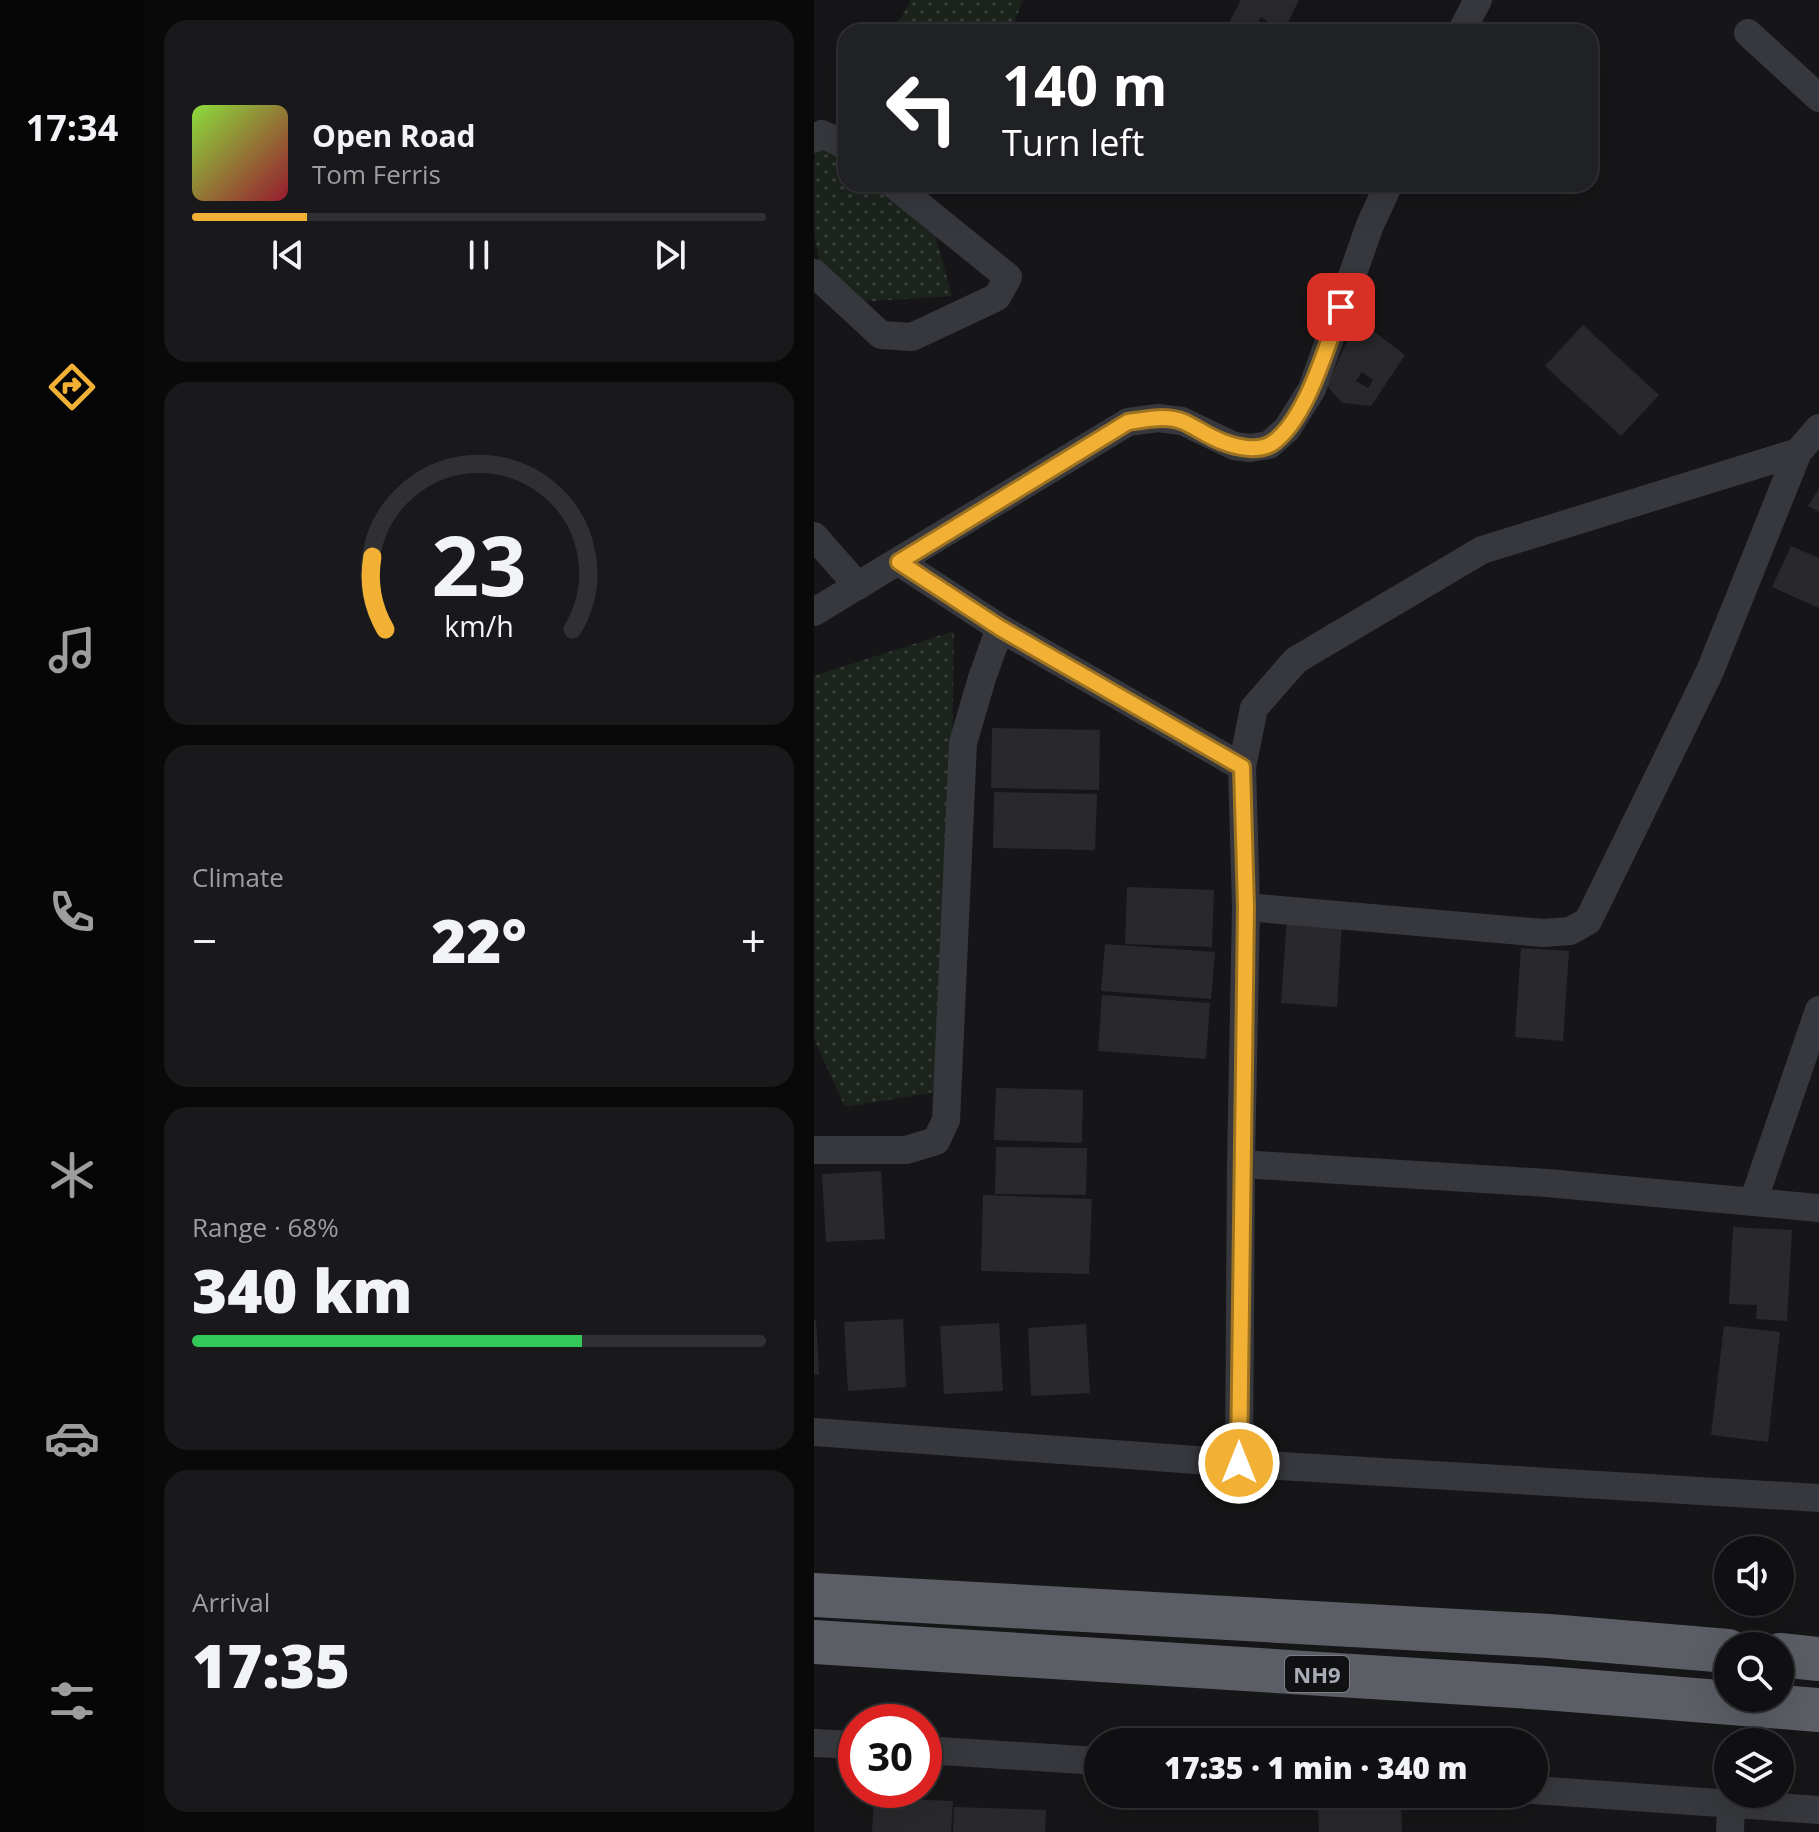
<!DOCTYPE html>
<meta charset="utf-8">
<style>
body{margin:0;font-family:"Open Sans",sans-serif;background:#19191b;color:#f1f3f6;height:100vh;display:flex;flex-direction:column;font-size:30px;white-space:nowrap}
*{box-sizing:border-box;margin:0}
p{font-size:26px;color:#9c9d9f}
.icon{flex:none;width:44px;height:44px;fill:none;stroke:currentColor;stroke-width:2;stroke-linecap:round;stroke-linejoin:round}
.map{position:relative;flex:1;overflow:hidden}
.sheet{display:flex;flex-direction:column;gap:20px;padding:20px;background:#09090a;width:670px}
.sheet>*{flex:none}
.guide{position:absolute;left:24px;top:24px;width:760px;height:168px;border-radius:24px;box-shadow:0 8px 32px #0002,0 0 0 2px #303032;background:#202124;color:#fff;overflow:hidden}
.controls{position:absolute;left:900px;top:1536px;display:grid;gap:16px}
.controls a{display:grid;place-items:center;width:80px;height:80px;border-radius:50%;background:#101012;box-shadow:0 8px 32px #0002,0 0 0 2px #303032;font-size:40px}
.speed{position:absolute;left:24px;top:1704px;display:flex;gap:16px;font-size:40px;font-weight:700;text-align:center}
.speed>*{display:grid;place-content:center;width:104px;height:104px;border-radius:50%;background:#101012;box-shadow:0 8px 32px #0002,0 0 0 2px #303032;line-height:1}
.speed .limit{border:12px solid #d22;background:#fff;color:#111}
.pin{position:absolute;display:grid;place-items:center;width:68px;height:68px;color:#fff;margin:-34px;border-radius:16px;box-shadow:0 4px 12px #0006}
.me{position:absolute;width:88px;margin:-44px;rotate:0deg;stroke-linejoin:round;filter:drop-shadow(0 0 6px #0008)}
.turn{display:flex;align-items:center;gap:28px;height:168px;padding:0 32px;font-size:36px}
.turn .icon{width:104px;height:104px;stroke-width:2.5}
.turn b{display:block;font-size:56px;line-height:68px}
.big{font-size:60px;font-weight:800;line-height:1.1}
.sheet .tile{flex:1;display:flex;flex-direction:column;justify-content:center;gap:12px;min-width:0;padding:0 28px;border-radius:24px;background:#19191b}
.sheet .dial{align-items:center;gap:0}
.dial svg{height:208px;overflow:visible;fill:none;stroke:#303032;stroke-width:7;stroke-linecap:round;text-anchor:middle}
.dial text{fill:#f1f3f6;stroke:none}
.song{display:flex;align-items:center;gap:24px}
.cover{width:96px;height:96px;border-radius:12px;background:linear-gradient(135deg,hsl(90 70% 55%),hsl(350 70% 35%))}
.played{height:8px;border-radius:4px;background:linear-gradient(90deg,#f2b134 20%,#303032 20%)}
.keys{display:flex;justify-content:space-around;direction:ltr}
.heat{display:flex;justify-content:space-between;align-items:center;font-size:44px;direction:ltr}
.charge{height:12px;border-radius:6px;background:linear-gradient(90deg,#34c759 68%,#303032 0)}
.trip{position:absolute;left:270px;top:1728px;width:464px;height:80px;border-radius:40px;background:#101012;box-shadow:0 8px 32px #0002,0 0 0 2px #303032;font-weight:800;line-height:80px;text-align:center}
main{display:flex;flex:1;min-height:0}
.menu{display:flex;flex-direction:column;width:144px;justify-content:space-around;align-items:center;background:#060607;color:#9c9d9f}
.menu .icon{width:56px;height:56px}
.menu .selected{color:#f2b134}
.menu b{font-size:36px;color:#f1f3f6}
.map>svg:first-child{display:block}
.green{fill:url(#green-dots)}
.building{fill:#29292c;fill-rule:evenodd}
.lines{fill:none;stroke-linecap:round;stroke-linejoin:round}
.minor{stroke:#37383d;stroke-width:28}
.trunk{stroke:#5b5e65;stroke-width:44}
.route-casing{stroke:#9d7322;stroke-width:20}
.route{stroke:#f2b134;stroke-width:14}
.labels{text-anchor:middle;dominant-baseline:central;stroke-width:8;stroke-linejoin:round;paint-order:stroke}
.shield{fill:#111113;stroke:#7b7e86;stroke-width:2}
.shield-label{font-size:22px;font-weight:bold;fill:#a8adb8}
</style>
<main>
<nav class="menu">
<b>17:34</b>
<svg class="icon selected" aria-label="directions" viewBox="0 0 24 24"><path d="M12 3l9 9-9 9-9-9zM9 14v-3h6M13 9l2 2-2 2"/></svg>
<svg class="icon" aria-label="music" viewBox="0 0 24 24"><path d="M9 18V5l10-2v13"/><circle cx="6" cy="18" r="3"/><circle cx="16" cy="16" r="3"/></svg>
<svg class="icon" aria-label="phone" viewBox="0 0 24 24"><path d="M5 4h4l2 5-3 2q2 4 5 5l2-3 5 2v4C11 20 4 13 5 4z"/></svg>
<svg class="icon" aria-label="climate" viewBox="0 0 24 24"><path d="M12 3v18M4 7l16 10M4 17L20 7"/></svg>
<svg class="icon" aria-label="car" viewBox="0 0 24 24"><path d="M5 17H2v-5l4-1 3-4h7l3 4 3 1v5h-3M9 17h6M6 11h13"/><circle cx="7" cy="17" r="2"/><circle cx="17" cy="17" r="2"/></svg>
<svg class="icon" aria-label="filters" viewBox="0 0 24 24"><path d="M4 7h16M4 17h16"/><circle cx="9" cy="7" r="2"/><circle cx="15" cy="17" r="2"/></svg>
</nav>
<section class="sheet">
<div class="tile">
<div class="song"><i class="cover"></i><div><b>Open Road</b><p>Tom Ferris</p></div></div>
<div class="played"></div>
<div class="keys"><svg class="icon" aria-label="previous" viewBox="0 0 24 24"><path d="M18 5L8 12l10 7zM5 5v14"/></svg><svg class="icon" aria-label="pause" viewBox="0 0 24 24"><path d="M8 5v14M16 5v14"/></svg><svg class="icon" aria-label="next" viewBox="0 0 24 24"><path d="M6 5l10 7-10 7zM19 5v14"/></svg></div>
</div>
<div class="tile dial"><svg viewBox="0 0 100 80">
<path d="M14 69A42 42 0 1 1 86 69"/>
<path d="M14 69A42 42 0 0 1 9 41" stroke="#f2b134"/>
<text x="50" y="56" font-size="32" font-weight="700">23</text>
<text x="50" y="72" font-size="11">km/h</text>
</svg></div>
<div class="tile"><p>Climate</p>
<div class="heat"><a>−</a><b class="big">22°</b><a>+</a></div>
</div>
<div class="tile"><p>Range · 68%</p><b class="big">340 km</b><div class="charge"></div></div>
<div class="tile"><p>Arrival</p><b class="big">17:35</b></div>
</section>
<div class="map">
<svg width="1005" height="1832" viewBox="0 0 1005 1832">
<defs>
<pattern id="green-dots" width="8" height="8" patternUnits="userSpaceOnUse" patternTransform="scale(2)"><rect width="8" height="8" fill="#1c231d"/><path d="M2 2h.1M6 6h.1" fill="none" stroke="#3a403c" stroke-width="1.8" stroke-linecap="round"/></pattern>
</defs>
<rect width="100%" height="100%" fill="#161618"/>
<!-- green -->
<g class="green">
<path d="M97 0H209L197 32H79Z"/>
<path d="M32 121V184H107L138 296 14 304 0 234V126Z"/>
<path d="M140 631 133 1090 31 1107 0 1039V676Z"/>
</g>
<!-- building -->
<g class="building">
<path d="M427 0H485L469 32H410ZM447 17 453 21 449 29 442 26Z"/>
<path d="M543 319 591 355 557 406 528 403 513 386ZM548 372 559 380 554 388 542 381Z"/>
<path d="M769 325 845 395 807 436 731 366Z"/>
<path d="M1005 488V512L994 506Z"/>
<path d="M977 546 1005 558V608L958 587Z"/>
<path d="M178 728 286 730 285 790 177 788Z"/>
<path d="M180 792 283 794 281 850 179 848Z"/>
<path d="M313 887 400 890 398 947 311 944Z"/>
<path d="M473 918 528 922 523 1007 467 1003Z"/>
<path d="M291 944 401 952 397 999 287 991Z"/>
<path d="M707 948 755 951 749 1041 701 1037Z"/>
<path d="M288 995 396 1003 392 1059 284 1051Z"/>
<path d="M182 1088 269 1090 268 1143 180 1140Z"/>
<path d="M182 1147 273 1148 272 1195 181 1194Z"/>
<path d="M67 1171 71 1239 12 1242 8 1174Z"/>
<path d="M169 1195 278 1199 275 1274 167 1271Z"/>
<path d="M919 1227 978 1230 973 1321 942 1319 943 1305 915 1304Z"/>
<path d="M89 1319 92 1387 34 1391 30 1322Z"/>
<path d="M0 1320H2L5 1374 0 1375Z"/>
<path d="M185 1323 189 1391 130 1394 126 1326Z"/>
<path d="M272 1324 276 1393 217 1396 214 1328Z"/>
<path d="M910 1326 966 1332 954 1442 897 1435Z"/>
<path d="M60 1798 139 1801 137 1832H58Z"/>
<path d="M587 1805 588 1832H505L504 1807Z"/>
<path d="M140 1807 232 1810 231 1832H139Z"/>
</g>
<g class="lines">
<!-- minor -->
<g class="minor">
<path d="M647 32 664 0"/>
<path d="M934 33 1005 98"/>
<path d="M0 139 8 134 32 146"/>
<path d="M0 273 67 335 98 337 183 297 194 277 79 184"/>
<path d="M984 452 668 550 482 660 440 708 428 767 432 907 427 1164 733 1183 1005 1208"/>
<path d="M0 536 44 586"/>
<path d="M85 562 186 628 428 767"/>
<path d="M0 612 314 422 344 418 368 421 420 446 436 448 455 445 473 429 498 389 556 225 575 184"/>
<path d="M432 907 729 933 756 931 774 921 896 671 984 452 1005 428"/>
<path d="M0 1150H92L122 1141 132 1120 149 743 168 678 186 628"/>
<path d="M939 1202 1005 1010"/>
<path d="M0 1432 450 1465 1005 1498"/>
<path d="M425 1463 427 1164"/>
<path d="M0 1743 42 1745"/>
<path d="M110 1750 284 1761"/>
<path d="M720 1790 1005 1810"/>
<path d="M916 1832 917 1803"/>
</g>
<!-- trunk -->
<g class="trunk">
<path d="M0 1595 735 1636 914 1651"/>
<path d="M0 1642 731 1688 1005 1710"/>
<path d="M966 1655 1005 1659"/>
</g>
</g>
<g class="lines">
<defs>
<path id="route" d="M425 1463 432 907 428 767 186 628 85 562 314 422C333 419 352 415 370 422 383 428 395 437 409 442 422 447 443 452 457 444 492 422 513 345 527 307"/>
</defs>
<!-- route casing -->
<use href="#route" class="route-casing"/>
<!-- route -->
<use href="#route" class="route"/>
</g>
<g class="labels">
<!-- shield labels -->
<rect class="shield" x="471" y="1656" width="64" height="36" rx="6"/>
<g class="shield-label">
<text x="503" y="1674">NH9</text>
</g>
</g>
</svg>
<div class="controls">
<a><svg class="icon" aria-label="sound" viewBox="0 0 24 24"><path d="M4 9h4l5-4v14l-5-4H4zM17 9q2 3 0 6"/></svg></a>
<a><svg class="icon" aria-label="search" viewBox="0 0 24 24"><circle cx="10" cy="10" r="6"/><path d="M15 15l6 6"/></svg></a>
<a><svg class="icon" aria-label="layers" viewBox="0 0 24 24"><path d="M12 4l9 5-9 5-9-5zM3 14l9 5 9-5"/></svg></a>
</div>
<div class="speed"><div class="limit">30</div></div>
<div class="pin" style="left:527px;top:307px;background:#d93025"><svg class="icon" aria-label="arrive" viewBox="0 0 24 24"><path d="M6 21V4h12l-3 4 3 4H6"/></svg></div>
<svg class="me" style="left:425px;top:1463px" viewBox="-20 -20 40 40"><circle r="17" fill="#f2b134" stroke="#fff" stroke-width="3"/><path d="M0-11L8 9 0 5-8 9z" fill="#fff"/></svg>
<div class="trip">17:35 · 1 min · 340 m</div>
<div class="guide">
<div class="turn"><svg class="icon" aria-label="left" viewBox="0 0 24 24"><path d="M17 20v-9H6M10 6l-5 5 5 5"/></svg><div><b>140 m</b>Turn left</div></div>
</div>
</div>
</main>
